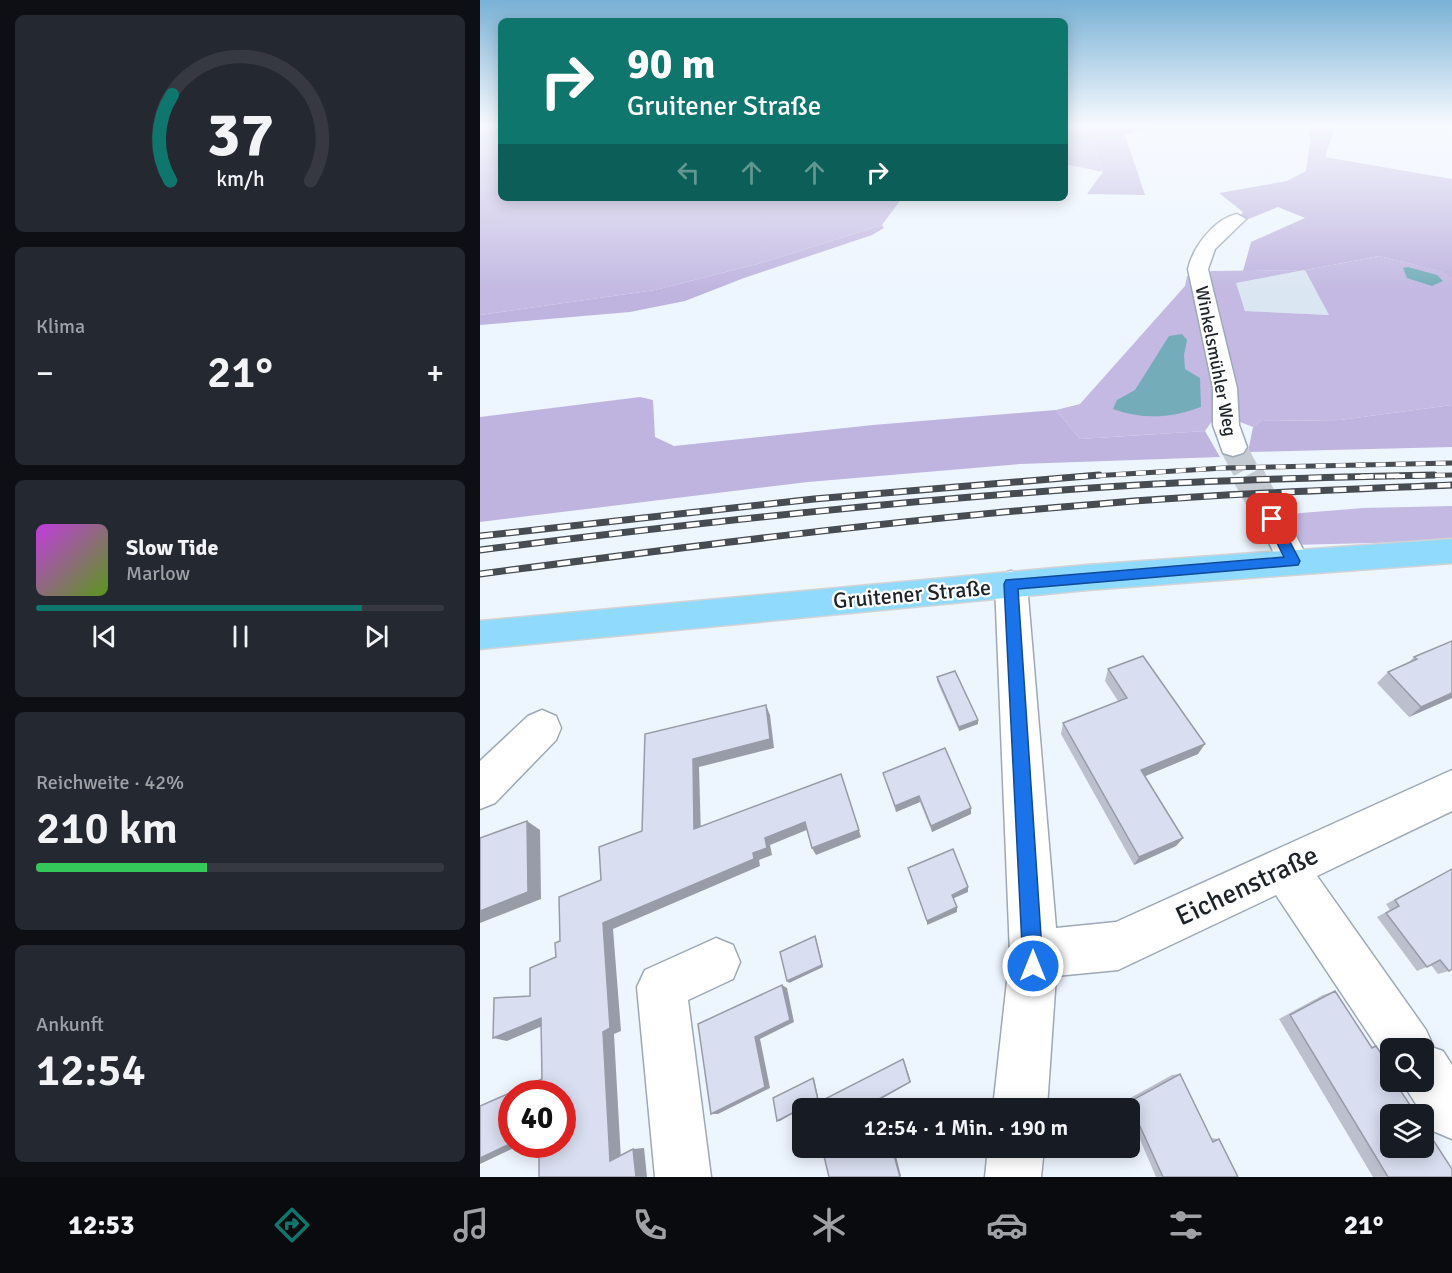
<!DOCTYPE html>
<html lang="de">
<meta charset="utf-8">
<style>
body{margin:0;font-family:Signika,sans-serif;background:#242831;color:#f1f3f6;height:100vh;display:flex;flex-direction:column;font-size:22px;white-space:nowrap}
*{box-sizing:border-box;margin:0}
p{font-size:20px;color:#9ea1a6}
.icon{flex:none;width:33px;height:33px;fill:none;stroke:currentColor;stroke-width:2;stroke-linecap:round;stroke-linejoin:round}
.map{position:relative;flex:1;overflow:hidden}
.drawer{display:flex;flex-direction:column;gap:15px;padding:15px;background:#0d0f14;width:480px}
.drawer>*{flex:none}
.banner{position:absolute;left:18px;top:18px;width:570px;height:183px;border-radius:9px;box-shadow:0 3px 15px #0003;background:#0f766e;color:#fff;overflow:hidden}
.tools{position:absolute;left:900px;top:1038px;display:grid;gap:12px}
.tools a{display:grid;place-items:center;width:54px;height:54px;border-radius:9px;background:#171b24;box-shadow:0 3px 15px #0003;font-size:30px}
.speed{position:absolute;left:18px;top:1080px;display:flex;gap:12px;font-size:30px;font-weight:700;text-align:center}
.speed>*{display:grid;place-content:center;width:78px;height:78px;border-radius:50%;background:#171b24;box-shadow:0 3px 15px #0003;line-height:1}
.speed .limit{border:9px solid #d22;background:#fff;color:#111}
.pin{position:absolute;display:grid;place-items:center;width:51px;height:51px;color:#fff;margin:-26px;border-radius:12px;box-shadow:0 3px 9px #0006}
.me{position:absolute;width:66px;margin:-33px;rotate:0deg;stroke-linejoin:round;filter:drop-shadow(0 0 4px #0008)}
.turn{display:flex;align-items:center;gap:21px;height:126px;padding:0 30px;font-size:27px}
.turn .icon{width:78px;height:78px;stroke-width:2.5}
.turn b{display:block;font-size:42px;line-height:51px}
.lanes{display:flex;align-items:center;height:57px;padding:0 30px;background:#0003;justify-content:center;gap:30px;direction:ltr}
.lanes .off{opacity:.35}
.big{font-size:45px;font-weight:600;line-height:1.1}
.drawer .widget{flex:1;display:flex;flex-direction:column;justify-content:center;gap:9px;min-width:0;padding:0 21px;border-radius:9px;background:#242831}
.drawer .dial{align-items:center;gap:0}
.dial svg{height:156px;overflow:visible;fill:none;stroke:#363941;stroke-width:7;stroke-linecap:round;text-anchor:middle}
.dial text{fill:#f1f3f6;stroke:none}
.song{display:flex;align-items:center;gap:18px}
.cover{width:72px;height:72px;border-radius:9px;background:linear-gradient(135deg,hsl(290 70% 55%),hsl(90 70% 35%))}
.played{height:6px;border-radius:3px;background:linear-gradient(90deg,#0f766e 80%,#363941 80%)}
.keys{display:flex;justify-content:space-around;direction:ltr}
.heat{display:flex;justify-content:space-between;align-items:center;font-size:33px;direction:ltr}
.charge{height:9px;border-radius:4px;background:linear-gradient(90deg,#34c759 42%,#363941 0)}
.trip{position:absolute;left:312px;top:1098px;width:348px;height:60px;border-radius:9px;background:#171b24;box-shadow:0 3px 15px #0003;font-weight:600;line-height:60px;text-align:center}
.menu{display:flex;height:96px;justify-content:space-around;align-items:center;background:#090b0e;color:#9ea1a6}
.menu .icon{width:42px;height:42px}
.menu .current{color:#0f766e}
.menu b{font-size:27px;color:#f1f3f6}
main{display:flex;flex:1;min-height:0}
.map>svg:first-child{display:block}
.built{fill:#dbe6f3}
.green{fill:#c3b9e2;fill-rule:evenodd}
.forest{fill:#bfb4df}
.water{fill:#74adb9}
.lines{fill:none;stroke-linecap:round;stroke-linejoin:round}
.minor-tunnel-far1{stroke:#c4cbd3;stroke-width:26;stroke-dasharray:26 13;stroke-linecap:butt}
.minor-tunnel{stroke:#c4cbd3;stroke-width:32;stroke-dasharray:32 16;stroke-linecap:butt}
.minor-casing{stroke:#9da9b8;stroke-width:3}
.major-casing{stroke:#d2d3d4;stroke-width:3}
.minor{fill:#fff;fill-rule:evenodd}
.major{fill:#90dafe;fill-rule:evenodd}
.rail-far1-casing{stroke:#474c53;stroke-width:5}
.rail-casing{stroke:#474c53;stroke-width:7}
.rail-far1{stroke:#fff;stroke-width:4;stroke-dasharray:10;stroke-linecap:butt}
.rail{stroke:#fff;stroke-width:4.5;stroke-dasharray:13;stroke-linecap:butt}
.wall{fill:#bbbfce}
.shaded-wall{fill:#989ba8}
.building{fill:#d9def0;stroke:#989ba8;stroke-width:1.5}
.route{fill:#1a73e8;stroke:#114b97;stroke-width:1.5}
.labels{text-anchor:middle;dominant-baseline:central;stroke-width:4.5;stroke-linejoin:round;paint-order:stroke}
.far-street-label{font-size:18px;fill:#1e2329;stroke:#fff}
.street-label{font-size:22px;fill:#1e2329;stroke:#fff}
.near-street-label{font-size:27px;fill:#1e2329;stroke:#fff}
</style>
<main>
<section class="drawer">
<div class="widget dial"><svg viewBox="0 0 100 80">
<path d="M14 69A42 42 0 1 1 86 69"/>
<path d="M14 69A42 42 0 0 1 15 25" stroke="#0f766e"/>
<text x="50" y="56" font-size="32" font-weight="700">37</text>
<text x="50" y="72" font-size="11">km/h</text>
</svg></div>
<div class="widget"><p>Klima</p>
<div class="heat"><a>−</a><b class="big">21°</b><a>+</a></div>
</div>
<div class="widget">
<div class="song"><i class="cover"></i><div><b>Slow Tide</b><p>Marlow</p></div></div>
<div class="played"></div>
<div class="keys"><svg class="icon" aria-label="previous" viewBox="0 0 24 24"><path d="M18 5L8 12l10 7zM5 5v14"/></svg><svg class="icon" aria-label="pause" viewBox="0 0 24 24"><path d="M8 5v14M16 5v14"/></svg><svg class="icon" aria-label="next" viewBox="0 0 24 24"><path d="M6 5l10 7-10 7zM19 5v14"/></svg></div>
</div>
<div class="widget"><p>Reichweite · 42%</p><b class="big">210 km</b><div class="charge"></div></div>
<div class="widget"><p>Ankunft</p><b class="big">12:54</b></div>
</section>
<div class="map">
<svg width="972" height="1177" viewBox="0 0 972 1177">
<rect width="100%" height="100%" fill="#edf5fe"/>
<!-- built -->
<path class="built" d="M826 270 850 315 765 311 755 283Z"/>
<!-- green -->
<g class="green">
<path d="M0 126H21V198H422L402 225 281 263 175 290 0 315Z"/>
<path d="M608 140 613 141 623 172 585 164V142Z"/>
<path d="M899 256 964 272 972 279V405L860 420 781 421 773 427 760 422 756 384 727 275 731 271 826 270ZM825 270 849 315 765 311 756 283Z"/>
<path d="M707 276H711L740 410 725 431 600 439 576 410 600 404 705 286Z"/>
<path d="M972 506V541L811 545 796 515 884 508Z"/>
</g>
<!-- forest -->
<g class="forest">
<path d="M585 126H677L645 135 665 195 607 194 623 172 613 141 585 142Z"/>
<path d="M829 126H855L845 157 972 179V279L963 272 899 256 826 270 763 271 771 242 825 218 798 207 754 225 763 212 739 193 807 181 826 171 830 142Z"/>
<path d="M402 225 404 228 392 235 264 278 205 301 150 312 0 325V315L175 290 281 263Z"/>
<path d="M160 397 173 400 175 437 194 446 393 425 576 410 600 439 725 431 740 457 540 464 328 482 0 522V417Z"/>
<path d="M972 405V447L768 452 773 427 781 421 860 420Z"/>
</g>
<!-- water -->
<g class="water">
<path d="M928 267 957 275 963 281 952 286 927 278 923 268Z"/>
<path d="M702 334 707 340 704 355 705 369 720 378 721 407C692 418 663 420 633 409L637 400 655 390 689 336Z"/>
</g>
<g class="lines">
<!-- minor-tunnel-far1 -->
<path class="minor-tunnel-far1" d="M753 447 769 477"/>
<!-- minor-tunnel -->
<path class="minor-tunnel" d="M768 475 792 519"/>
<defs>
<g id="minor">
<path d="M757 214 766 219 735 249 728 269 757 388 759 425 767 447 763 453 753 456 743 453 733 425V388L708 269C713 247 734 219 757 214Z"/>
<path d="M792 508 803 511 829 561 824 569 813 573 802 569 777 519 781 511Z"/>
<path d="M531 571 543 575 547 584 576 928 636 922 972 770V811L837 876 946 1030 954 1048 963 1051 972 1065V1139L953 1131 922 1082H944V1048H910V1066L796 895 638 970 576 976 567 1108H513L530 954 515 584 519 575Z"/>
<path d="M62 710 76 716 81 728 76 740 15 803 0 809V761L48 716Z"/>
<path d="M236 938 253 945 260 962 253 979 208 1000 231 1177H175L157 987 165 970Z"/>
<path d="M508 1148H564L561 1177H505Z"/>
</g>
<path id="major" d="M972 539V563L607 590 0 649V621L607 565Z"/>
</defs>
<!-- minor casing -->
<use href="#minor" class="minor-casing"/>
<!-- major casing -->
<use href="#major" class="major-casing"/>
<!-- minor -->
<use href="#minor" class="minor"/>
<!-- major -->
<use href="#major" class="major"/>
<defs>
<g id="rail-far1">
<path d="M596 477 744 468 972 463"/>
<path d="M875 477 972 475"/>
</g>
<g id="rail">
<path d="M0 536 334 499 619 475"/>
<path d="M0 550C224 522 449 497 675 484 768 479 861 477 954 475"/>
<path d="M0 574C206 547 412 520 619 504 737 494 854 490 972 485"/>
</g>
</defs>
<!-- rail-far1 casing -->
<use href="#rail-far1" class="rail-far1-casing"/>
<!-- rail casing -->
<use href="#rail" class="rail-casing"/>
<!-- rail-far1 -->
<use href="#rail-far1" class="rail-far1"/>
<!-- rail -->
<use href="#rail" class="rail"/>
</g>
<!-- wall -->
<g class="wall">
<path d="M972 641V698L929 717 897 683 908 672 929 662 934 657Z"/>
<path d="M628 669 718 754 665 776 703 838 696 846 654 865 581 734 583 723 638 701 625 681Z"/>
<path d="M457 677 498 720V724L479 731 457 681Z"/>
<path d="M403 773 491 814 452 832 440 802 416 812Z"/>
<path d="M972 869 969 971 958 974 951 965 937 971 897 917 910 910 906 904Z"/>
<path d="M855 991 891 1047 896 1046 920 1090 972 1177H893L799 1019 843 995Z"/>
<path d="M700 1074 731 1138 739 1139 758 1177H676L650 1116V1108H646L643 1102 692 1075Z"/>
</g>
<!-- shaded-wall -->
<g class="shaded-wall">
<path d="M972 693V698L929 717 941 707Z"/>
<path d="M286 705 290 715 294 748 219 767 221 836 214 829 213 759Z"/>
<path d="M498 720V724L479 731V727Z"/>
<path d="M725 744 718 754 656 780 661 770Z"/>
<path d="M364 783 381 837 336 855 332 848Z"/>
<path d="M439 796 440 802 416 812 415 806Z"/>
<path d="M491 808V814L452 832 451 826Z"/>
<path d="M47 821 60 830 61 899 0 923V911Z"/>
<path d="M325 822 329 829 290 845 292 855 279 860 280 866 133 929 141 1031 134 1034 141 1160 130 1161 123 1032V923L273 853 285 838Z"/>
<path d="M703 838 696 846 654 865 659 857Z"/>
<path d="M488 887V892L472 899V895Z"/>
<path d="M477 907V912L447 925V921Z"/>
<path d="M335 936 336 938 343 967 309 983 307 981Z"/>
<path d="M302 985 307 988 314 1022 280 1039 290 1088 238 1114H231L275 1037Z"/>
<path d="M61 1018 74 1021 27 1041 13 1038Z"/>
<path d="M423 1059 424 1060 431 1082 401 1099 403 1108H401L399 1099Z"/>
<path d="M333 1078H334L339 1101 322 1108 300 1121H297Z"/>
<path d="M32 1143V1144H42L0 1164V1158Z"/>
<path d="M164 1148 167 1177H156L153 1149Z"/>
<path d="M412 1148H414L421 1176 420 1177Z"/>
</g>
<!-- building -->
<g class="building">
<path d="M972 641V693L941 707 908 672 937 659 934 657Z"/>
<path d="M663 656 725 744 661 770 703 838 659 857 583 723 647 698 628 669Z"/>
<path d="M475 671 498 720 479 727 457 677Z"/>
<path d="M286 705 290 739 213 759 214 829 361 774 379 830 332 848 325 822 285 838 287 848 273 853 274 859 123 923 130 1028 123 1032 130 1161 153 1149 156 1177H59V1144H82V1094H32V1143L0 1158V1106L62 1079 61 1018 13 1038 14 998 50 996V968L76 957 75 943 80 941 79 897 121 880 119 847 162 831 165 734Z"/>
<path d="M465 748 491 808 451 826 439 796 415 806 403 773Z"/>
<path d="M47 821 48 892 0 911V838Z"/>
<path d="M473 849 488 887 472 895 477 907 447 921 428 868Z"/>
<path d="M972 869V969L969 971 960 960 947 967 906 913 919 906 915 900Z"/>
<path d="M335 936 342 965 307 981 300 952Z"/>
<path d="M302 985 310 1020 275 1037 285 1087 231 1114 218 1024Z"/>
<path d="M855 991 892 1048 896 1046 910 1067V1082H920L924 1087 920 1090 936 1114H910V1148H944V1126L972 1169V1177H908L810 1015Z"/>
<path d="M423 1059 430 1082 399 1099 401 1108H334L333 1105Z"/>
<path d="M700 1074 733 1142 739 1139 758 1177H683L649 1102Z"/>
<path d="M333 1078 338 1100 297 1121 293 1098Z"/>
<path d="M342 1148H412L420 1177H349Z"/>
</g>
<!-- sky -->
<linearGradient id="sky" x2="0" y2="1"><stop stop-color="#79b1d5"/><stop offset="0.43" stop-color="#f7faff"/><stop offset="1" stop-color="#f7faff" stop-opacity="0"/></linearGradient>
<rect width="972" height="291" fill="url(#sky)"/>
<!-- route -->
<path class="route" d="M792 514 798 519 820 561 818 565 538 589 563 966 560 973 553 976 546 973 543 966 524 584 526 580 804 557 785 519Z"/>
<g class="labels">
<!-- far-street labels -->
<g class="far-street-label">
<text transform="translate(736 361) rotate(79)">Winkelsmühler Weg</text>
</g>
<!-- street labels -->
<g class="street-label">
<text transform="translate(432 594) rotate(-5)">Gruitener Straße</text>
</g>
<!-- near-street labels -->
<g class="near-street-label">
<text transform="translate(767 886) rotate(-25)">Eichenstraße</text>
</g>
</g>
</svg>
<div class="tools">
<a><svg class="icon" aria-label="search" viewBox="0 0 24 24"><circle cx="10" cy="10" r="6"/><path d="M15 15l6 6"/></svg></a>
<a><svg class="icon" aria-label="layers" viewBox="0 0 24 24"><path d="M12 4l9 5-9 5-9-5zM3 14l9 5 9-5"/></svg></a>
</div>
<div class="speed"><div class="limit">40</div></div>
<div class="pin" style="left:792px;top:519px;background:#d93025"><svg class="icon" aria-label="arrive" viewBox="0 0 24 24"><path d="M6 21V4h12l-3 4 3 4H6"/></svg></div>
<svg class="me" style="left:553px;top:966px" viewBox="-20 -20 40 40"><circle r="17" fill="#1a73e8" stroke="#fff" stroke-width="3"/><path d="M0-11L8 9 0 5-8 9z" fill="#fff"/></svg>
<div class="trip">12:54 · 1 Min. · 190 m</div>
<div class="banner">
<div class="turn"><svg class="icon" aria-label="right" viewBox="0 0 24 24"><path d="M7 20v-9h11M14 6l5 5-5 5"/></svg><div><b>90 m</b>Gruitener Straße</div></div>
<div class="lanes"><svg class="icon off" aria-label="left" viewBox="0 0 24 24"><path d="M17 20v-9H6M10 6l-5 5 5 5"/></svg><svg class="icon off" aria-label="ahead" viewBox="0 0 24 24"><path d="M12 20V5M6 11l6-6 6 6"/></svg><svg class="icon off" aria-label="ahead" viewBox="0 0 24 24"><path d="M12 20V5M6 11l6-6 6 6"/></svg><svg class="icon" aria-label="right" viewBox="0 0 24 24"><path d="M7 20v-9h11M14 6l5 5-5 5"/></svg></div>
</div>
</div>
</main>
<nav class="menu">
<b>12:53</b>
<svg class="icon current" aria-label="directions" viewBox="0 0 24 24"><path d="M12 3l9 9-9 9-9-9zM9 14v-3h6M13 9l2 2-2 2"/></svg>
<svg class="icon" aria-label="music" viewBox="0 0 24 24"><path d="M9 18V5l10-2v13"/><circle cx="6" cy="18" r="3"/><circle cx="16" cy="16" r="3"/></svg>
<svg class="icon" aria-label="phone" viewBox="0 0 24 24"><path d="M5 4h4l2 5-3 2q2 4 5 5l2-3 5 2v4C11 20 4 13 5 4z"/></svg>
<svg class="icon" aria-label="climate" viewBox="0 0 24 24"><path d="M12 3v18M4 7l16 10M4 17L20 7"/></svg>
<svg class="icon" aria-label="car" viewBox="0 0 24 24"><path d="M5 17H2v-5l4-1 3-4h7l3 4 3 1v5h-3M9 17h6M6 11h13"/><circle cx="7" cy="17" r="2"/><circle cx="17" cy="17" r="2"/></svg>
<svg class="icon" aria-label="filters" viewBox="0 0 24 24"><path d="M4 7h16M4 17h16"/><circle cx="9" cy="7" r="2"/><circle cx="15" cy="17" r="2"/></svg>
<b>21°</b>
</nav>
